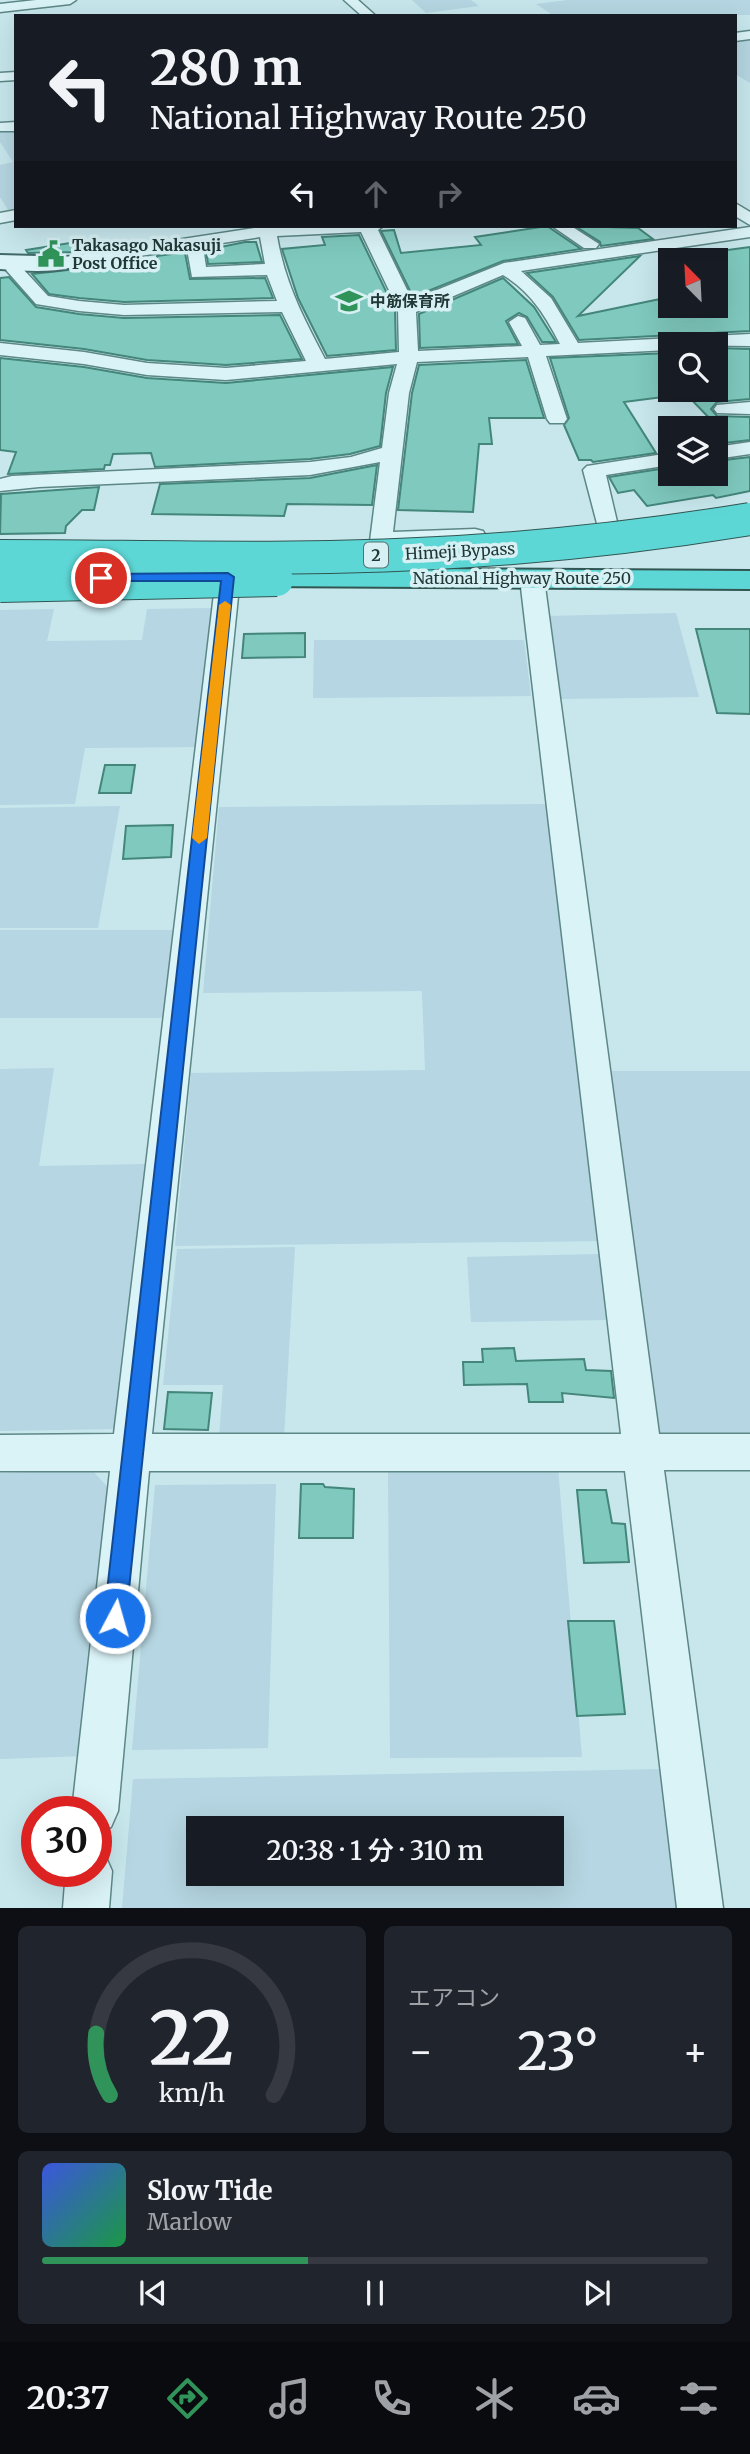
<!DOCTYPE html>
<html lang="ja">
<meta charset="utf-8">
<style>
body{margin:0;font-family:Merriweather,"Noto Sans JP",serif;background:#20242c;color:#f1f3f6;height:100vh;display:flex;flex-direction:column;font-size:26px;white-space:nowrap}
*{box-sizing:border-box;margin:0}
p{font-size:23px;color:#9ea1a6}
.icon{flex:none;width:38px;height:38px;fill:none;stroke:currentColor;stroke-width:2;stroke-linecap:round;stroke-linejoin:round}
.map{position:relative;height:1908px;overflow:hidden}
.details{display:flex;flex-direction:column;gap:18px;padding:18px;background:#0d0f14;flex:1}
.details>*{flex:none}
.hud{position:absolute;left:14px;top:14px;width:723px;height:214px;border-radius:0px;box-shadow:0 7px 28px #0002;background:#171b24;color:#f1f3f6;overflow:hidden}
.needle{width:46px;rotate:336deg}
.fabs{position:absolute;left:658px;top:248px;display:grid;gap:14px}
.fabs a{display:grid;place-items:center;width:70px;height:70px;border-radius:0px;background:#171b24;box-shadow:0 7px 28px #0002;font-size:35px}
.speed{position:absolute;left:21px;top:1796px;display:flex;gap:14px;font-size:35px;font-weight:700;text-align:center}
.speed>*{display:grid;place-content:center;width:91px;height:91px;border-radius:50%;background:#171b24;box-shadow:0 7px 28px #0002;line-height:1}
.speed .limit{border:10px solid #d22;background:#fff;color:#111}
.pin{position:absolute;display:grid;place-items:center;width:60px;height:60px;color:#fff;margin:-30px;border:4px solid #fff;border-radius:50%;box-shadow:0 2px 7px #0007}
.me{position:absolute;width:77px;margin:-38px;rotate:6deg;stroke-linejoin:round;filter:drop-shadow(0 0 5px #0008)}
.turn{display:flex;align-items:center;gap:24px;height:147px;padding:0 21px;font-size:32px}
.turn .icon{width:91px;height:91px;stroke-width:2.5}
.turn b{display:block;font-size:49px;line-height:60px}
.lanes{display:flex;align-items:center;height:66px;padding:0 21px;background:#0003;justify-content:center;gap:35px;direction:ltr}
.lanes .off{opacity:.35}
.big{font-size:52px;font-weight:600;line-height:1.1}
.details .widget{flex:1;display:flex;flex-direction:column;justify-content:center;gap:10px;min-width:0;padding:0 24px;border-radius:10px;background:#20242c}
.details .dial{align-items:center;gap:0}
.dial svg{height:182px;overflow:visible;fill:none;stroke:#363941;stroke-width:7;stroke-linecap:round;text-anchor:middle}
.dial text{fill:#f1f3f6;stroke:none}
.song{display:flex;align-items:center;gap:21px}
.cover{width:84px;height:84px;border-radius:10px;background:linear-gradient(135deg,hsl(230 70% 55%),hsl(140 70% 35%))}
.played{height:7px;border-radius:4px;background:linear-gradient(90deg,#30945a 40%,#363941 40%)}
.keys{display:flex;justify-content:space-around;direction:ltr}
.heat{display:flex;justify-content:space-between;align-items:center;font-size:38px;direction:ltr}
.details .tiles{flex:1;display:grid;gap:18px;grid-template-columns:1fr 1fr}
.widget:last-child{grid-column:span 2}
.trip{position:absolute;left:186px;top:1816px;width:378px;height:70px;border-radius:0px;background:#171b24;box-shadow:0 7px 28px #0002;font-weight:600;line-height:70px;text-align:center}
.tabs{display:flex;height:112px;justify-content:space-around;align-items:center;background:#090b0e;color:#9ea1a6}
.tabs .icon{width:49px;height:49px}
.tabs .on{color:#30945a}
.tabs b{font-size:32px;color:#f1f3f6}
.map>svg:first-child{display:block}
.farmland{fill:#b5d6e2;fill-rule:evenodd}
.building{fill:#7fc9be;stroke:#44867a;stroke-width:2}
.lines{fill:none;stroke-linecap:round;stroke-linejoin:round}
.street-casing{stroke:#5d8786;stroke-width:3}
.secondary-casing{stroke:#406967;stroke-width:4}
.highway-casing{stroke:#315652;stroke-width:4}
.street{fill:#daf3f7;fill-rule:evenodd}
.secondary{fill:#daf3f7;fill-rule:evenodd}
.highway{fill:#5dd7d6;fill-rule:evenodd}
.highway-bridge-casing{stroke:#315652;stroke-width:34;stroke-linecap:butt}
.highway-bridge{stroke:#5dd7d6;stroke-width:32}
.route{fill:#1a73e8;stroke:#114b97;stroke-width:2}
.slow{fill:#f59e0b}
.labels{text-anchor:middle;dominant-baseline:central;stroke-width:7;stroke-linejoin:round;paint-order:stroke}
.far-poi-label{font-size:16px;font-weight:bold;fill:#203836;stroke:#d6f0f4;text-anchor:start}
.far-street-label{font-size:16px;fill:#203836;stroke:#d6f0f4}
.shield{fill:#d6f0f4;stroke:#576f6f;stroke-width:2}
.shield-label{font-size:16px;font-weight:bold;fill:#203836}
</style>
<div class="map">
<svg width="750" height="1908" viewBox="0 0 750 1908">
<rect width="100%" height="100%" fill="#c7e7ed"/>
<!-- farmland -->
<g class="farmland">
<path d="M412 0H471L479 6 426 13Z"/>
<path d="M568 0H750V15L554 16 536 4Z"/>
<path d="M750 38V83L735 74V40Z"/>
<path d="M0 129H16V212L10 213 0 197V165L13 162 0 142Z"/>
<path d="M215 608 201 747 85 748 75 804 0 805V610L54 609 47 641 142 640 147 609Z"/>
<path d="M676 613 699 697 561 699 546 616Z"/>
<path d="M314 640H524L531 696 313 698Z"/>
<path d="M549 804 605 1241 175 1246 191 1073 425 1070 422 991 203 993 219 807Z"/>
<path d="M120 806 98 928H0V808Z"/>
<path d="M0 930H174L163 1018H0Z"/>
<path d="M54 1068 39 1166 147 1164 119 1429 0 1431V1069Z"/>
<path d="M606 1071H750V1435H654Z"/>
<path d="M295 1247 284 1437 219 1438 223 1385H163L177 1249Z"/>
<path d="M601 1254 609 1320 471 1322 467 1257Z"/>
<path d="M558 1468 582 1757 390 1758 388 1469Z"/>
<path d="M92 1470 113 1493 85 1756 0 1759V1473Z"/>
<path d="M276 1484 268 1748 132 1750 155 1485Z"/>
<path d="M662 1769 680 1908H122L133 1779ZM198 1829H551V1874H198Z"/>
</g>
<!-- building -->
<g class="building">
<path d="M547 226 581 249 503 261 413 297 381 231 394 230 401 253 481 245 475 237Z"/>
<path d="M575 226 638 228 653 239 601 246 600 242Z"/>
<path d="M359 235 395 310 396 350 327 356 298 298 282 249 325 245 322 237Z"/>
<path d="M76 242 82 252 28 253 26 250Z"/>
<path d="M245 242H256L262 262 208 264 206 250Z"/>
<path d="M750 247V331L579 340 553 297 527 273 640 256 578 316 660 299H670V306H716V261H679L675 257Z"/>
<path d="M179 253H185L190 279 265 278 273 298 124 302 79 298 49 294 32 274 157 260V256Z"/>
<path d="M9 277 36 307 79 314 124 318 280 315 302 359 226 365 147 360 84 349 0 340V278Z"/>
<path d="M503 278 534 307 556 342H542L527 317 519 313 506 321 518 344 420 348 419 314Z"/>
<path d="M716 348 750 349V399L717 402 711 409 717 416 750 417V440L716 444V425L686 394 624 402 656 453 593 462 591 460H579L564 425 569 418 550 358 670 353V390H716Z"/>
<path d="M0 358 84 367 147 378 226 383 393 367 386 393 380 446 350 454 310 459 155 467 151 453 113 454 110 465H105L104 469 8 474 16 452 0 450Z"/>
<path d="M526 360 544 418H489L492 444H479L473 512 398 510 412 393 419 365Z"/>
<path d="M750 457V491L716 498 713 495 647 506 634 490 618 493 609 477 666 468 670 469V474H716V461Z"/>
<path d="M377 465 372 505 287 504 284 516 152 514 160 484 310 478Z"/>
<path d="M99 487 94 510H82L66 526 65 533 0 534 1 494Z"/>
<path d="M696 629H750V714L717 713Z"/>
<path d="M305 633V657L242 658 244 634Z"/>
<path d="M105 765H135L131 793H99Z"/>
<path d="M173 825 171 857 123 859 126 826Z"/>
<path d="M514 1348 516 1361 584 1359 586 1370 611 1371 614 1398 562 1393 563 1402H529L527 1384 464 1385 463 1362H483L482 1349Z"/>
<path d="M168 1392 212 1393 208 1430 164 1429Z"/>
<path d="M301 1484H323L325 1487 354 1489 353 1538H299Z"/>
<path d="M577 1490H606L612 1523 625 1524 629 1562 584 1563Z"/>
<path d="M568 1621H614L625 1714 577 1716Z"/>
</g>
<g class="lines">
<defs>
<g id="street">
<path d="M36 0H76L70 4 0 12V4Z"/>
<path d="M344 0H358L376 16H362Z"/>
<path d="M750 31V39L735 41V33Z"/>
<path d="M16 72V80L0 81V73Z"/>
<path d="M16 122V131H0V123Z"/>
<path d="M735 203 750 212V225L735 216Z"/>
<path d="M16 210V220L0 223V213Z"/>
<path d="M268 226H383L378 230 412 300 504 263 750 227V237L521 271 551 298 578 343 750 334V346L670 345V350L546 356 567 419 564 423H550L547 419 528 357 417 362 409 393 393 532 475 529 483 531 486 536 483 541 475 543 392 545 387 562H371L368 557 380 462 310 475 39 487 0 491V479L12 476 310 462 351 457 382 448 389 393 397 364 226 380 147 375 84 364 0 355V343L84 352 147 363 226 368 306 361 282 312 124 315 79 311 36 304 6 270 14 260H26L29 264 24 270 48 296 79 301 124 305 277 301 267 275 192 277 187 249 65 267 56 262 65 257ZM361 232 398 309 399 352 325 359C303 317 285 283 277 236ZM260 237 265 264 206 267 203 246ZM503 275C531 292 545 315 560 344L540 345 525 318 518 316 509 322 522 346 418 351 416 312Z"/>
<path d="M552 226H571L599 244 596 248H584Z"/>
<path d="M750 402V414L717 413 714 409 717 405Z"/>
<path d="M750 442V454L716 459V447Z"/>
<path d="M670 453V465L606 475 618 526 615 531H599L583 470 587 466Z"/>
<path d="M228 570 236 572 240 577 152 1434H621L520 579 524 574H540L544 579 659 1434H750V1470H664L723 1908H677L625 1471H149L118 1811 111 1827 96 1833V1811H72L110 1471H0V1435L114 1434 216 577 220 572Z"/>
<path d="M96 1851 105 1855 112 1871 109 1908H63L66 1871H96Z"/>
</g>
<path id="secondary" d="M0 255 73 257 76 262 73 267C49 273 25 271 0 269Z"/>
<path id="highway" d="M241 568 750 571V589L241 586 230 583 226 577 230 571Z"/>
</defs>
<!-- street casing -->
<use href="#street" class="street-casing"/>
<!-- secondary casing -->
<use href="#secondary" class="secondary-casing"/>
<!-- highway casing -->
<use href="#highway" class="highway-casing"/>
<!-- street -->
<use href="#street" class="street"/>
<!-- secondary -->
<use href="#secondary" class="secondary"/>
<!-- highway -->
<use href="#highway" class="highway"/>
<defs>
<g id="highway-bridge">
<path d="M0 556C139 556 279 561 418 554 530 549 640 537 750 519"/>
<path d="M0 586 277 580"/>
</g>
</defs>
<!-- highway-bridge casing -->
<use href="#highway-bridge" class="highway-bridge-casing"/>
<!-- highway-bridge -->
<use href="#highway-bridge" class="highway-bridge"/>
</g>
<!-- route -->
<path class="route" d="M228 573 234 577 126 1618 123 1626 115 1629 107 1626 104 1618 221 581H101L95 578 101 574Z"/>
<!-- slow -->
<path class="slow" d="M225 601 231 605 207 838 199 844 192 838 219 605Z"/>
<!-- icons -->
<defs>
<symbol id="civic-bare" viewBox="-9 -9 18 18"><path d="M-.6-6.5H3V-4.5H.6V-3L4-1V1h2V6H-6V1h2V-1L-.6-3ZM-1.2 2.5V6h2.4V2.5Z" fill="#30945a" stroke="#d6f0f4" stroke-width="2.5" paint-order="stroke"/></symbol>
<symbol id="school-bare" viewBox="-9 -9 18 18"><path d="M0-5L7-2L0 1L-7-2ZM-4 1L0 2.5L4 1V4Q0 6-4 4Z" fill="#30945a" stroke="#d6f0f4" stroke-width="2.5" paint-order="stroke"/></symbol>
</defs>
<g fill-rule="evenodd">
<use href="#civic-bare" x="32" y="235" width="38" height="38"/>
<use href="#school-bare" x="330" y="282" width="38" height="38"/>
</g>
<g class="labels">
<!-- far-poi labels -->
<g class="far-poi-label">
<text x="72" y="245">Takasago Nakasuji<tspan x="72" dy="18">Post Office</tspan></text>
<text x="370" y="301">中筋保育所</text>
</g>
<!-- far-street labels -->
<g class="far-street-label">
<text transform="translate(460 551) rotate(-3)">Himeji Bypass</text>
<text x="522" y="578">National Highway Route 250</text>
</g>
<!-- shield labels -->
<rect class="shield" x="364" y="542.5" width="24" height="25" rx="5"/>
<g class="shield-label">
<text x="376" y="555">2</text>
</g>
</g>
</svg>
<div class="fabs">
<a><svg class="needle" viewBox="-14 -14 28 28"><path d="M0-13l5 13h-10z" fill="#e53935"/><path d="M0 13l5-13h-10z" fill="#9ea1a6"/></svg></a>
<a><svg class="icon" aria-label="search" viewBox="0 0 24 24"><circle cx="10" cy="10" r="6"/><path d="M15 15l6 6"/></svg></a>
<a><svg class="icon" aria-label="layers" viewBox="0 0 24 24"><path d="M12 4l9 5-9 5-9-5zM3 14l9 5 9-5"/></svg></a>
</div>
<div class="speed"><div class="limit">30</div></div>
<div class="pin" style="left:101px;top:578px;background:#d93025"><svg class="icon" aria-label="arrive" viewBox="0 0 24 24"><path d="M6 21V4h12l-3 4 3 4H6"/></svg></div>
<svg class="me" style="left:115px;top:1618px" viewBox="-20 -20 40 40"><circle r="17" fill="#1a73e8" stroke="#fff" stroke-width="3"/><path d="M0-11L8 9 0 5-8 9z" fill="#fff"/></svg>
<div class="trip">20:38 · 1 分 · 310 m</div>
<div class="hud">
<div class="turn"><svg class="icon" aria-label="left" viewBox="0 0 24 24"><path d="M17 20v-9H6M10 6l-5 5 5 5"/></svg><div><b>280 m</b>National Highway Route 250</div></div>
<div class="lanes"><svg class="icon" aria-label="left" viewBox="0 0 24 24"><path d="M17 20v-9H6M10 6l-5 5 5 5"/></svg><svg class="icon off" aria-label="ahead" viewBox="0 0 24 24"><path d="M12 20V5M6 11l6-6 6 6"/></svg><svg class="icon off" aria-label="right" viewBox="0 0 24 24"><path d="M7 20v-9h11M14 6l5 5-5 5"/></svg></div>
</div>
</div>
<section class="details">
<div class="tiles">
<div class="widget dial"><svg viewBox="0 0 100 80">
<path d="M14 69A42 42 0 1 1 86 69"/>
<path d="M14 69A42 42 0 0 1 8 42" stroke="#30945a"/>
<text x="50" y="56" font-size="32" font-weight="700">22</text>
<text x="50" y="72" font-size="11">km/h</text>
</svg></div>
<div class="widget"><p>エアコン</p>
<div class="heat"><a>−</a><b class="big">23°</b><a>+</a></div>
</div>
<div class="widget">
<div class="song"><i class="cover"></i><div><b>Slow Tide</b><p>Marlow</p></div></div>
<div class="played"></div>
<div class="keys"><svg class="icon" aria-label="previous" viewBox="0 0 24 24"><path d="M18 5L8 12l10 7zM5 5v14"/></svg><svg class="icon" aria-label="pause" viewBox="0 0 24 24"><path d="M8 5v14M16 5v14"/></svg><svg class="icon" aria-label="next" viewBox="0 0 24 24"><path d="M6 5l10 7-10 7zM19 5v14"/></svg></div>
</div>
</div>
</section>
<nav class="tabs">
<b>20:37</b>
<svg class="icon on" aria-label="directions" viewBox="0 0 24 24"><path d="M12 3l9 9-9 9-9-9zM9 14v-3h6M13 9l2 2-2 2"/></svg>
<svg class="icon" aria-label="music" viewBox="0 0 24 24"><path d="M9 18V5l10-2v13"/><circle cx="6" cy="18" r="3"/><circle cx="16" cy="16" r="3"/></svg>
<svg class="icon" aria-label="phone" viewBox="0 0 24 24"><path d="M5 4h4l2 5-3 2q2 4 5 5l2-3 5 2v4C11 20 4 13 5 4z"/></svg>
<svg class="icon" aria-label="climate" viewBox="0 0 24 24"><path d="M12 3v18M4 7l16 10M4 17L20 7"/></svg>
<svg class="icon" aria-label="car" viewBox="0 0 24 24"><path d="M5 17H2v-5l4-1 3-4h7l3 4 3 1v5h-3M9 17h6M6 11h13"/><circle cx="7" cy="17" r="2"/><circle cx="17" cy="17" r="2"/></svg>
<svg class="icon" aria-label="filters" viewBox="0 0 24 24"><path d="M4 7h16M4 17h16"/><circle cx="9" cy="7" r="2"/><circle cx="15" cy="17" r="2"/></svg>
</nav>
